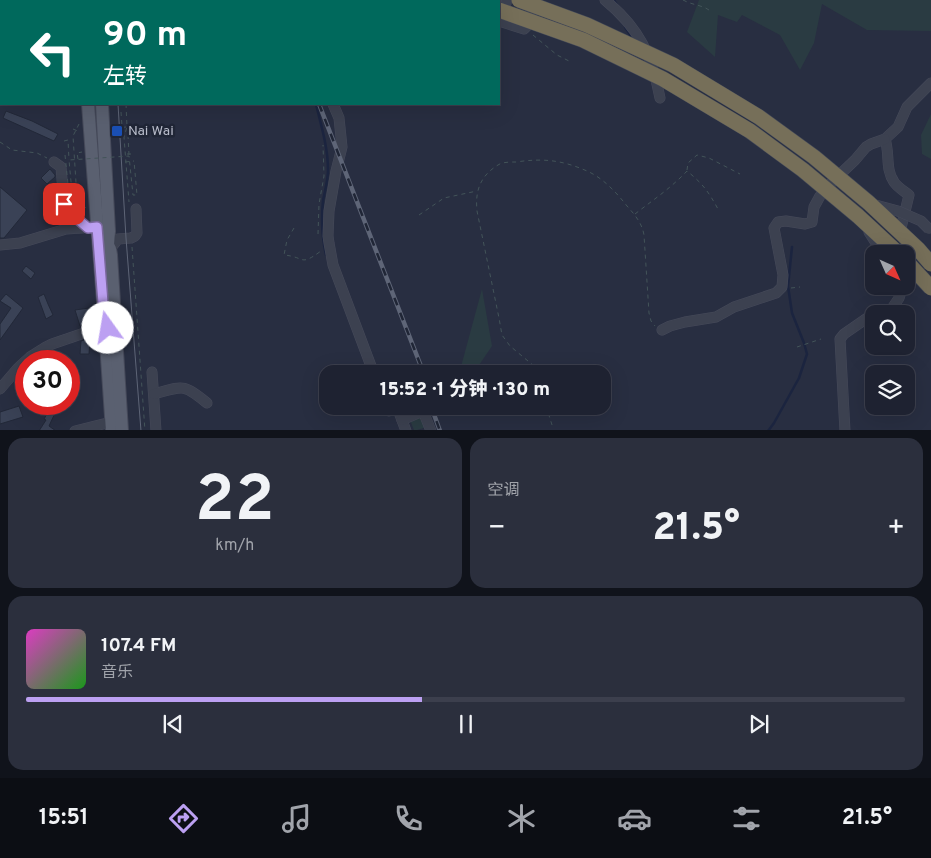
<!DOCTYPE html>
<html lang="zh">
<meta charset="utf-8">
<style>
body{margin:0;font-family:Overpass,"Noto Sans SC",sans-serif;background:#2b2f3d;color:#f1f3f6;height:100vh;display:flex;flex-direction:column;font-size:19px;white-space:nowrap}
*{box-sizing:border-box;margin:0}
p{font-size:16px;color:#a1a4ab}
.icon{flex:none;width:28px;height:28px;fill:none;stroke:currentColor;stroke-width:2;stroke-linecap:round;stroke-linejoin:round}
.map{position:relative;height:430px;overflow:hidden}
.panel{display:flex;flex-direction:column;gap:8px;padding:8px;background:#10131b;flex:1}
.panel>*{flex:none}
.top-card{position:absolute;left:0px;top:0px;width:500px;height:105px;box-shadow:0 5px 20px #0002,0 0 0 1px #3c3f4d;background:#00695c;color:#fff;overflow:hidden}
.needle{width:32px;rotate:135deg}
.controls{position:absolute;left:865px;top:245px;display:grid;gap:10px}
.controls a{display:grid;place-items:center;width:50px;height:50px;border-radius:10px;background:#1e2231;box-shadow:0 5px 20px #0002,0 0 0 1px #3c3f4d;font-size:25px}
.speed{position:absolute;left:15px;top:350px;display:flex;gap:10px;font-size:25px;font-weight:700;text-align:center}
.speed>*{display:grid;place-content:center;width:65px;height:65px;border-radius:50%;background:#1e2231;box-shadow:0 5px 20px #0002,0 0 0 1px #3c3f4d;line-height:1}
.speed .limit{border:8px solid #d22;background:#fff;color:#111}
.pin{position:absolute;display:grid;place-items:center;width:42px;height:42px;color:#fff;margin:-21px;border-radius:10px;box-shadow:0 2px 8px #0006}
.me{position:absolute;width:55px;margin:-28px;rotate:347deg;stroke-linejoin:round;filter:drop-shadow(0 0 4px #0008)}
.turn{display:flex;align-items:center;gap:18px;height:105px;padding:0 20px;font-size:22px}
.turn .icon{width:65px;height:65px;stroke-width:2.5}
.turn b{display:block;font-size:35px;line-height:42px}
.big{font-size:38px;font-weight:800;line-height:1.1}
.panel .tile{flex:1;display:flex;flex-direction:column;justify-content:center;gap:8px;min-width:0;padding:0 18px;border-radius:15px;background:#2b2f3d}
.panel .dial{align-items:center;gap:0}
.dial b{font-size:65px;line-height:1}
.song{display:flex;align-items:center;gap:15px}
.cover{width:60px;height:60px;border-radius:8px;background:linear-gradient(135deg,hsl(310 70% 55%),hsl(120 70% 35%))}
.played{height:5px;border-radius:2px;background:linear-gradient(90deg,#bca0f2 45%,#3c3f4d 45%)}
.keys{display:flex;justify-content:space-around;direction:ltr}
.heat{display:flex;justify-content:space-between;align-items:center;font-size:28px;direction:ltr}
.panel .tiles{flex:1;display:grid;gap:8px;grid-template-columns:1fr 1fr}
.tile:last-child{grid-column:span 2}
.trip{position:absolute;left:319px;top:365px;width:292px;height:50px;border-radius:15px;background:#1e2231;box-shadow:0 5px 20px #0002,0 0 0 1px #3c3f4d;font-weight:800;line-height:50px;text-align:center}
.tab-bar{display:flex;height:80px;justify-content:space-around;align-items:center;background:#0c0e14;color:#a1a4ab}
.tab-bar .icon{width:35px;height:35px}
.tab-bar .selected{color:#bca0f2}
.tab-bar b{font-size:22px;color:#f1f3f6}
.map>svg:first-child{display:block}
.green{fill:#2a3b42}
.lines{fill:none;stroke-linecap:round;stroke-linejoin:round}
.stream{stroke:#1b243f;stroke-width:2.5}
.building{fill:#3a4256;stroke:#222838}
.minor-casing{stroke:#464a5a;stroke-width:11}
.major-casing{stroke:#464a5a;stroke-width:14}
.highway-casing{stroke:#434958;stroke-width:16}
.path{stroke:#435459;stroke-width:1;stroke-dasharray:4 4;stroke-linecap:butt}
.minor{stroke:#3c4150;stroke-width:10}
.major{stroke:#5a6070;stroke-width:12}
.highway{stroke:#766f59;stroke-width:15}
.tram{stroke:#5e6577;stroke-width:1}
.rail-casing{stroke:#5e6577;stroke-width:4.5}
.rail{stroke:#202636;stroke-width:2.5;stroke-dasharray:8;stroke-linecap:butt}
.minor-bridge-casing{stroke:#464a5a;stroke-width:11;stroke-linecap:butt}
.highway-bridge-casing{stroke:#434958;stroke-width:16;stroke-linecap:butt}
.path-bridge{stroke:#435459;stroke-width:1;stroke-dasharray:4 4;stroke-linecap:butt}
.minor-bridge{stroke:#3c4150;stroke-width:10}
.highway-bridge{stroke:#766f59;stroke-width:15}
.route-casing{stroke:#7a689d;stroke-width:12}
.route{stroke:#bca0f2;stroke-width:9}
.transit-dot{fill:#1a4fb4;stroke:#202636;stroke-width:2}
.labels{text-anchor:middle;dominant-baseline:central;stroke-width:5;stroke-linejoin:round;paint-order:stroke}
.poi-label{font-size:14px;fill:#b9bdcb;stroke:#202636;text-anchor:start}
</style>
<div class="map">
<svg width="931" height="431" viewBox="0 0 931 431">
<rect width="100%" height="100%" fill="#282e41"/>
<!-- green -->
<g class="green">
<path d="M699 0H931V31L867 30 822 4 814 43 800 70 780 35 742 15 737 22 718 15 715 57 687 32Z"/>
<path d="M931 114V159L922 154 921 135Z"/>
<path d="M482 289 492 346 473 374H459Z"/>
<path d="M423 415 427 427 417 430H414L410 420Z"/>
</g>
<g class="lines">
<!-- stream -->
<g class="stream">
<path d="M297 0V1"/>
<path d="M614 0 617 5"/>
<path d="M625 27 633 39"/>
<path d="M316 104C321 125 328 147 328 170 328 180 325 190 323 201 321 219 322 237 326 255"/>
<path d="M768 431 774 423 799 378 807 354 804 343 792 313 788 286 792 247"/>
</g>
</g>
<!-- building -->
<g class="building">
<path d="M6 111 32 121 58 134 54 141 3 118Z"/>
<path d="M50 169 55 175V177L47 184 41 178Z"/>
<path d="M0 187 27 210 4 238H0Z"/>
<path d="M26 266 35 273 31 279 22 271Z"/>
<path d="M6 294 23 308 0 340V324L11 308 0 301Z"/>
<path d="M44 294 48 304 53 315 46 319 38 297Z"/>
<path d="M89 308 91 324 80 326 75 310Z"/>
<path d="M84 340H90L89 354H80L81 341Z"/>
<path d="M19 406 23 417 0 424V412Z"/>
<path d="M50 409 56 411 49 426 56 431H39L46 420 44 419Z"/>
</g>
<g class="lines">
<defs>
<g id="minor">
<path d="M263 0 264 1"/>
<path d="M307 0V1"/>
<path d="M416 0 419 1"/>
<path d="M507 0 501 20 502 22 524 29 527 26 531 15"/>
<path d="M605 0C639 28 652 55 660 98"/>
<path d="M333 104 339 118 342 147 336 171 329 211 328 236 329 243 333 265 374 374"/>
<path d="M54 162 61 167 64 204 68 211 88 228"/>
<path d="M872 204 898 211"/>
<path d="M869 232 883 254"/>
<path d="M0 245 20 243 66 229 97 227"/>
<path d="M110 249 118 239 131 238 135 236 137 233 136 209"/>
<path d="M906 274 912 252 905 242 901 228 909 195C904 191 897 187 894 182 885 169 890 153 885 139L898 127 907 107 931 83"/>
<path d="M877 314 891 310 899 298 903 286"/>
<path d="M662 330 670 326 685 322 716 317 734 307 776 293 782 287 783 275 774 228 778 222 786 221 805 224 812 222 814 207 820 196 833 181 855 160 866 147 871 144 885 139"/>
<path d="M152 372 156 431"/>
<path d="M0 389 18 368 30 357 46 347 52 344 93 330 108 328 112 326"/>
<path d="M154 394C183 386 183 383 207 403"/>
<path d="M387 406 389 411"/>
<path d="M399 412 406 431"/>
<path d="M402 420 423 411 431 431"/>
<path d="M75 431 111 422"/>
<path d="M845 431 840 339 844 334 870 316 874 315"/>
</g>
<g id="major">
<path d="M80 0V1"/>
<path d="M94 0V1"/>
<path d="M88 104 105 328 112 431"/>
<path d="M102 104 109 231 108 245 110 249 111 255 122 431"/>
</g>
<path id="highway" d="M468 0 472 1"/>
</defs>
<!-- minor casing -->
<use href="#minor" class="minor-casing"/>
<!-- major casing -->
<use href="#major" class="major-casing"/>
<!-- highway casing -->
<use href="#highway" class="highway-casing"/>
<!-- path -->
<g class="path">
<path d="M115 0V1"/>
<path d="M151 0V1"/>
<path d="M683 0C692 5 702 5 709 10"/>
<path d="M43 1 44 0"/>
<path d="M358 1 359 0"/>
<path d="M533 35 557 55 571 62"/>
<path d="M0 45 1 44"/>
<path d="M126 104 127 127 124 137 129 202"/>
<path d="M121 112 122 126"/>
<path d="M79 124 73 136 77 198 86 208"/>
<path d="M115 128 126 127"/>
<path d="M73 129 80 132"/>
<path d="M64 141 68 140 69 160"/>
<path d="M0 142 12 150 37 153 47 158"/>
<path d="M127 154H132"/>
<path d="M78 159 77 153 82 152"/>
<path d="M125 162 134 161"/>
<path d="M687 170 688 163 697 155 709 158 740 174"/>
<path d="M635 214C653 200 671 188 687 171 703 184 708 191 718 209"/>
<path d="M419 215 444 198 477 191"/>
<path d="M294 228 287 240 284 255C306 257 299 267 321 251"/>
<path d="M318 234 319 204 324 176 323 145"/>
<path d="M132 247 145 431"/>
<path d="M791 288 800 287"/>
<path d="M797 347 821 339"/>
<path d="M536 374 534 366 510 346 502 335 499 318 477 211C475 191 480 176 498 165 502 162 510 162 516 162 543 158 562 160 587 171 603 178 616 192 627 206 635 215 642 223 644 235L649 313 651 321 655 326"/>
<path d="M362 406 365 416"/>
<path d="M546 406 553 428"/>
<path d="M431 408 436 406"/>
</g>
<!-- minor -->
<use href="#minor" class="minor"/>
<!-- major -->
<use href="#major" class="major"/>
<!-- highway -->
<use href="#highway" class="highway"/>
<!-- tram -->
<g class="tram">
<path d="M106 0V1"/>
<path d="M118 104 126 238 141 431"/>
</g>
<defs>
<g id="rail">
<path d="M278 0 279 1"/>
<path d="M319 104 424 374"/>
<path d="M431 406 440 431"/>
</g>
</defs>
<!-- rail casing -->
<use href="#rail" class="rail-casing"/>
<!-- rail -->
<use href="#rail" class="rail"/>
<defs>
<path id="minor-bridge" d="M898 211 921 221 929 229"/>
<g id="highway-bridge">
<path d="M519 0 587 25 673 65 759 117 814 157 869 203 918 249 931 264"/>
<path d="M499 10 583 40 663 79 750 131 803 170 858 216 899 254"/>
<path d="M906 261 931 288"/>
</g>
</defs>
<!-- minor-bridge casing -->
<use href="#minor-bridge" class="minor-bridge-casing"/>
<!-- highway-bridge casing -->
<use href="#highway-bridge" class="highway-bridge-casing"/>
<!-- path-bridge -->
<g class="path-bridge">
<path d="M128 135 129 155"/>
<path d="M65 155 70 203H73L69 160 129 156 133 195H137L134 161"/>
</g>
<!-- minor-bridge -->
<use href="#minor-bridge" class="minor-bridge"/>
<!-- highway-bridge -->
<use href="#highway-bridge" class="highway-bridge"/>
</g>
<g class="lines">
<defs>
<path id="route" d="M64 204 68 211 88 228 97 227 105 328H108"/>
</defs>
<!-- route casing -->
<use href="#route" class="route-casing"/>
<!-- route -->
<use href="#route" class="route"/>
</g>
<!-- markers -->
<rect class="transit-dot" x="111" y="125" width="12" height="12" rx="2.5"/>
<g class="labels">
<!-- poi labels -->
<g class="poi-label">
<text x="128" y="131">Nai Wai</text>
</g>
</g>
</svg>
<div class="controls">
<a><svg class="needle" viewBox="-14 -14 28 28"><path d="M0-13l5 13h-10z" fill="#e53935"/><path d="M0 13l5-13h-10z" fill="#a1a4ab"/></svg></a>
<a><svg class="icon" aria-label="search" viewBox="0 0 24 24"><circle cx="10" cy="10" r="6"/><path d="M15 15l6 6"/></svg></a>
<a><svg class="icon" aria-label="layers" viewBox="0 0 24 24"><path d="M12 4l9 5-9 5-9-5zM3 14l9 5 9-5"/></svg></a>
</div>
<div class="speed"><div class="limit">30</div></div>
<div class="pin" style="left:64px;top:204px;background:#d93025"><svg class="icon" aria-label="arrive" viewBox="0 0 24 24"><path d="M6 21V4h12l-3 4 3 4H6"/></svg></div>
<svg class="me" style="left:108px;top:328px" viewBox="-20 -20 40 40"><circle r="19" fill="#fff"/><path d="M0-13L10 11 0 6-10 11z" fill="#bca0f2"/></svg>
<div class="trip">15:52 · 1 分钟 · 130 m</div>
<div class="top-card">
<div class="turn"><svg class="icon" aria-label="left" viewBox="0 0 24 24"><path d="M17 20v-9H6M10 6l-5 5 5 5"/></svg><div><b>90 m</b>左转</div></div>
</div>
</div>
<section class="panel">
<div class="tiles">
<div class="tile dial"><b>22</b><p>km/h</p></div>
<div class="tile"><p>空调</p>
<div class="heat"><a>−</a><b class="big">21.5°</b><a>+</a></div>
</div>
<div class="tile">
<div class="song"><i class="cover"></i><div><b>107.4 FM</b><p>音乐</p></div></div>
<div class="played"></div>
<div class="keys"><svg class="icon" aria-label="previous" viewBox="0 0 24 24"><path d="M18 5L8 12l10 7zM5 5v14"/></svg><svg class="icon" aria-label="pause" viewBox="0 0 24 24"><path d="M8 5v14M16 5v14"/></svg><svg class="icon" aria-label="next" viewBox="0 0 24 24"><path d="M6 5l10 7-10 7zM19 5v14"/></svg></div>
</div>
</div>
</section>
<nav class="tab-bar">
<b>15:51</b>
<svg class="icon selected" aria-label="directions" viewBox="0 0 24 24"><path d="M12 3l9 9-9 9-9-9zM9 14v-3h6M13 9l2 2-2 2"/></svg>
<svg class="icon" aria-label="music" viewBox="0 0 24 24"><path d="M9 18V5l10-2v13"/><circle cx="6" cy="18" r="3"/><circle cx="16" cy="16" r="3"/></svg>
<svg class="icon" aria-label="phone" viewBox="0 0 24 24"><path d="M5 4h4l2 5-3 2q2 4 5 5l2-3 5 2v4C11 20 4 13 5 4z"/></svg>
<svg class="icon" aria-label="climate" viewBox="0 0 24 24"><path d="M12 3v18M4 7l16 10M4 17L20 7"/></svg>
<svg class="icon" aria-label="car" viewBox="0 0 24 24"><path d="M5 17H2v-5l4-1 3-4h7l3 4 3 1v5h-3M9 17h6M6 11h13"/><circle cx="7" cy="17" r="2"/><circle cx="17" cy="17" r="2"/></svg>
<svg class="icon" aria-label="filters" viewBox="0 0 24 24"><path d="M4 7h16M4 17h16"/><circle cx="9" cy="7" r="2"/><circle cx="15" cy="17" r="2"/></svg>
<b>21.5°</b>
</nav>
